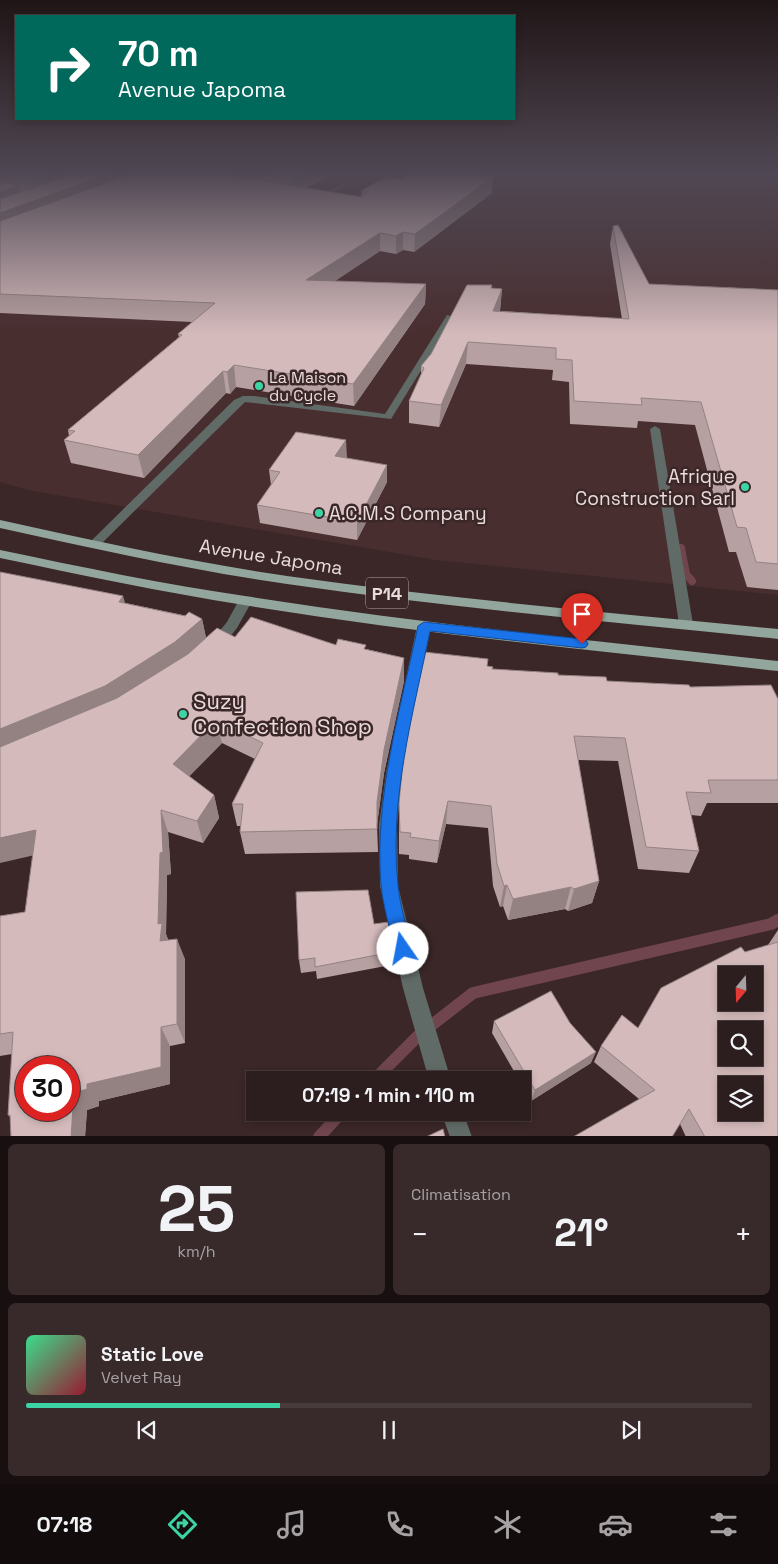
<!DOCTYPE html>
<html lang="fr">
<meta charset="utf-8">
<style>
body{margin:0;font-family:"Space Grotesk",sans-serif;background:#382a2b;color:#f1f3f6;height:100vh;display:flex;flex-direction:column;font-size:19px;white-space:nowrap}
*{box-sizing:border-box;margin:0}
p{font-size:16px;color:#a6a2a4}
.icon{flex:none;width:28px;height:28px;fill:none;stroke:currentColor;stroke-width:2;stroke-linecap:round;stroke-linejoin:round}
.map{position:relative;height:1136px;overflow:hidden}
.side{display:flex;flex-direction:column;gap:8px;padding:8px;background:#181010;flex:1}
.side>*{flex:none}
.banner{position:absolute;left:15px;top:15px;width:500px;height:105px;border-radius:0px;box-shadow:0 2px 8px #0003,0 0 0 1px #483b3c;background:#00695c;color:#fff;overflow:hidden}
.needle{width:32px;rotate:199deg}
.controls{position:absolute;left:718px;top:966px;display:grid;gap:10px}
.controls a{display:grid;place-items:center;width:45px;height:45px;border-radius:0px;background:#2c1d1e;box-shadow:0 2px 8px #0003,0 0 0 1px #483b3c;font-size:25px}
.speed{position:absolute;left:15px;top:1056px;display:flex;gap:10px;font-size:25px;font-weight:700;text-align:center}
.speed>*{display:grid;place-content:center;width:65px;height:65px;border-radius:50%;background:#2c1d1e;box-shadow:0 2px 8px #0003,0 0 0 1px #483b3c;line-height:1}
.speed .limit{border:8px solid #d22;background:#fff;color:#111}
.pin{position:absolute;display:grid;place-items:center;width:42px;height:42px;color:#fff;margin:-51px -21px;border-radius:50% 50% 50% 0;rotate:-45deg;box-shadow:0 0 5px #0007}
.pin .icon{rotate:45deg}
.me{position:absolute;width:55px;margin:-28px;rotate:348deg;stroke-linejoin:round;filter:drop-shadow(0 0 4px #0008)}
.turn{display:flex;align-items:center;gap:18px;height:105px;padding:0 20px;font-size:22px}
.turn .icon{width:65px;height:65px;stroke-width:2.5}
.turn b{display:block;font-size:35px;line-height:42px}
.big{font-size:38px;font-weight:800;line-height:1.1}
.side .tile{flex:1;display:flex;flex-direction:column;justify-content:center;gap:8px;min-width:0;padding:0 18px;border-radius:8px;background:#382a2b}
.side .dial{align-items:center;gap:0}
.dial b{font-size:65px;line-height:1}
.song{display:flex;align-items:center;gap:15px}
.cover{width:60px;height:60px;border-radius:8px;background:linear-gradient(135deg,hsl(150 70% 55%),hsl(350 70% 35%))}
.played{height:5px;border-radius:2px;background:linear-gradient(90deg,#3cd4a4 35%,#483b3c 35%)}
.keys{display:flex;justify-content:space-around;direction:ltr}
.heat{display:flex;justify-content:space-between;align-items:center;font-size:28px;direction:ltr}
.side .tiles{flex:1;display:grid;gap:8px;grid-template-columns:1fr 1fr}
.tile:last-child{grid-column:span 2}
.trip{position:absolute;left:246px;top:1071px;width:285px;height:50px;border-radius:0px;background:#2c1d1e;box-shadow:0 2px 8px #0003,0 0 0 1px #483b3c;font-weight:800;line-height:50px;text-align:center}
.tab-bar{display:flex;height:80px;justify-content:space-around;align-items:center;background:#120c0c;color:#a6a2a4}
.tab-bar .icon{width:35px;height:35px}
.tab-bar .on{color:#3cd4a4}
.tab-bar b{font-size:22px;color:#f1f3f6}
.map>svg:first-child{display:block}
.built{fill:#492e2f}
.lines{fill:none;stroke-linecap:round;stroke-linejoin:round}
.stream-far2{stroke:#70454d;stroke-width:4}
.stream-far1{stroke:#70454d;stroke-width:8}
.stream{stroke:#70454d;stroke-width:12}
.minor{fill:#606a66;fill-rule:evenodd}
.major{fill:#92a69d;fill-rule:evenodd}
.wall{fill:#b6a0a1}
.shaded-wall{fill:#948283}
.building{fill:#d4babb;stroke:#948283;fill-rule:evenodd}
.route{fill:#1a73e8;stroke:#114b97}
.poi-dot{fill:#3cd4a4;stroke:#3b2728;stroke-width:2}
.labels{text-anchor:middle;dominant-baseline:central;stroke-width:5;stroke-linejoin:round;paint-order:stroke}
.far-poi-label{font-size:16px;fill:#e9dcdc;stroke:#3b2728;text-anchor:start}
.shield{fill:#3b2728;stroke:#b5a6a6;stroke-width:1}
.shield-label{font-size:18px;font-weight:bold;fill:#e9dcdc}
.poi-label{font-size:19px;fill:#e9dcdc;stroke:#3b2728;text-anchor:end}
.street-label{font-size:19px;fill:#e9dcdc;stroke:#3b2728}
.near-poi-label{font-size:22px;fill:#e9dcdc;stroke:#3b2728;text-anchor:start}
</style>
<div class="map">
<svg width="778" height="1137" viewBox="0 0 778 1137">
<rect width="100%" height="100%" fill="#3b2728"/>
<!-- built -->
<path class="built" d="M0 175H778V595L436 560 33 491 0 482Z"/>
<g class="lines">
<!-- stream-far2 -->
<path class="stream-far2" d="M328 193 354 180"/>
<!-- stream-far1 -->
<path class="stream-far1" d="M681 548 686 574 692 581"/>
<!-- stream -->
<g class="stream">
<path d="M374 1080 419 1035 473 993 771 924 778 920"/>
<path d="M319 1137 342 1112"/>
</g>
<!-- minor -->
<g class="minor">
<path d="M447 315 454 317 391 419 245 402 98 547 94 548 88 544 234 400 243 396H254L385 414Z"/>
<path d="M655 426 660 429 693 624 691 627H681L679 624 650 429Z"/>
<path d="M245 597 250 598 252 601 237 628 221 648H211L209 644 227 622 240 598Z"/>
<path d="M424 621 429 623 431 626 402 773 397 825 398 886 423 988 451 1080H429L403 988 380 886 379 825 386 773 417 626 419 623Z"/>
<path d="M441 1112H463L472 1137H450Z"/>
</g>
<!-- major -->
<g class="major">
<path d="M0 520C95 541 191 562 287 576 450 599 614 613 778 629V639C614 622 450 608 287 584 190 570 95 549 0 528Z"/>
<path d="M0 550C81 567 163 584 245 596 422 624 600 641 778 661V671C600 651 421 634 244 605 162 592 81 575 0 558Z"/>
</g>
</g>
<!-- wall -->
<g class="wall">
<path d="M0 175H331L305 188 361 197V191L492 193 414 252 403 250 396 254 380 251 335 281 426 284 425 304 354 406 236 387 230 394 226 393 144 478 71 463 64 440 69 436 68 430 179 337 178 334 192 322 0 313Z"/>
<path d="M613 226 649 284 778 290V590L747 587 736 552H729L695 425 638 421 637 428 570 424 569 382 552 380 553 370 466 364 439 427 409 423V401L421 375V366L431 354 492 288 502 289 500 311 622 319 610 244Z"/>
<path d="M347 458 387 482 357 540 260 523 257 505 271 485 269 470Z"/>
<path d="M125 603 202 619 206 638 235 637 336 645 366 649 404 658V681L384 773 377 825 378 852 245 854 240 832 241 826H237L232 804 255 759 222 743 189 776 214 795 219 818 203 843 168 832 171 874 167 875 166 934 168 940 185 959V1043L170 1046V1084L99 1101V1106L87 1110 85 1137H11L10 1117 8 1115 12 1054 0 1056V916L25 912Z"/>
<path d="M487 666 492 669 607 681 690 687 778 699V803H707L701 816 691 815 699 851 689 873 638 869 618 761 578 760 599 881 592 903 568 911 565 909 508 920 503 906 500 907 493 886 488 828 446 824 437 863 409 859V855L399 854V803Z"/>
<path d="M374 924 392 952 391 965 317 979 316 971 301 973 299 960Z"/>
<path d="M778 930V1137H686L680 1124 639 1099 594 1062 601 1046 638 1028 745 952 768 945Z"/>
<path d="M494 1021 570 1023 591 1063 531 1101 522 1086V1080H519L492 1033Z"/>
</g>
<!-- shaded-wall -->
<g class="shaded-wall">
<path d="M49 175H96L36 197 32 181Z"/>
<path d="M106 175H152L0 232V213Z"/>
<path d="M298 175H331L292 195 290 179Z"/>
<path d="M493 177 492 193 414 252 415 234Z"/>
<path d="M19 185 23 202 0 210V192Z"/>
<path d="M403 232V250L396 254V236Z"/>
<path d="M380 233V251L308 299 306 280Z"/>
<path d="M426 284 425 304 354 406 353 384Z"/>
<path d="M502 289 500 309 491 331 493 311Z"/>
<path d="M468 342 466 364 439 427 441 405Z"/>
<path d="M234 365 236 387 230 394 227 372Z"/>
<path d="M223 371 226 393 144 478 138 455Z"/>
<path d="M346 440 347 458 336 474 335 456Z"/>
<path d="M387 465V482L357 540V522Z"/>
<path d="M123 596 130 619 119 602Z"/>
<path d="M202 619 207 642 181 666 0 757V729Z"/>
<path d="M404 658V681L384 773 377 825V802L384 750Z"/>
<path d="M216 720 222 743 179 787 173 764Z"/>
<path d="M214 795 219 818 203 843 197 821Z"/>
<path d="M448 801 446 824 437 863 439 841Z"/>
<path d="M161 810 168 832 171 874 167 875 166 934 170 944 160 941 158 924Z"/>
<path d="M36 830 48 852 0 863V838Z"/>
<path d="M599 881 592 903 568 911 574 889Z"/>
<path d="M507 885 503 906 500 907 504 886Z"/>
<path d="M571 887 565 909 508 920 513 899Z"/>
<path d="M177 939 185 959V1043L177 1024Z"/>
<path d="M161 1027 170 1046V1084L99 1101V1106L87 1110 85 1137H71L74 1093Z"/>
<path d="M596 1052 591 1063 531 1101 535 1090Z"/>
</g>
<!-- building -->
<g class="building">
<path d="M3 175H49L32 181Z"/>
<path d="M69 175H106L0 213V199Z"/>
<path d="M128 175H229L362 197 367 192 361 191 386 177 401 179 408 175H479L493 177 415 234 403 232 396 236 380 233 306 280 426 284 353 384 234 365 227 372 223 371 138 455 64 440 75 431 68 430 182 335 178 334 215 303 0 294V221Z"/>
<path d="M269 175H298L290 179Z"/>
<path d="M0 182 19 185 0 192Z"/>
<path d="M618 225 649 284 778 290V564L756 562 746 528 737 527 701 402 641 398 642 405 574 401 572 360 556 359V348L468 342 441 405 409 401 424 368 421 366 431 354 467 285H492L491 288 502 289 493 311 629 319 613 226Z"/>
<path d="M296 432 346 440 335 456 387 465 357 522 257 505 280 472 269 470Z"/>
<path d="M0 572 123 596 119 602 185 616 189 612 202 619 175 642 105 686 0 729Z"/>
<path d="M251 617 336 645 338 639 366 645 364 649 404 658 384 750 377 802V829L240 832 243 804H232L263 743 216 720 173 764 214 795 197 821 161 810 163 852 160 853 158 924 162 923 160 941 177 939V1024L161 1027V1067L87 1084V1089L74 1093 71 1137H11L10 1115H8L13 1032 0 1034V916L25 912 36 830 0 838V747L117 698 188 654 217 628 235 637ZM26 1068H69V1110H26Z"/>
<path d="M424 652 488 659 487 666 493 667 492 669 558 673V675L606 677 607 681 689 685 690 687 771 685 778 699V780H708L711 793 686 792 699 851 646 847 625 738 574 736 599 881 574 889 571 887 513 899 507 885 504 886 497 864 491 806 448 801 439 841 410 837 411 833 400 832 399 803 404 750Z"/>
<path d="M368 890 374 924 389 922 392 952 315 967V958L299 960 296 892Z"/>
<path d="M778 942V1137H705L689 1109 672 1137H573L655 1090 601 1046 622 1015 638 1028 661 988 741 947 745 952ZM726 975H754V1002H726ZM726 1030H754V1058H726ZM726 1085H754V1112H726Z"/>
<path d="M551 991 570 1023 596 1052 535 1090 494 1021Z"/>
<path d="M443 1129 445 1137H426Z"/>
</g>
<!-- sky -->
<linearGradient id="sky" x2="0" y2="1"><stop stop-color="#201516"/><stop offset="0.52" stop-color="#4f4753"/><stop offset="1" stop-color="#4f4753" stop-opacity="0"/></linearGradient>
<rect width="778" height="334" fill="url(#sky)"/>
<!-- route -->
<path class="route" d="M424 622 582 639 586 640 588 644 586 647 582 648 430 631C413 715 389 799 398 885 400 906 407 928 412 949L409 955 403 958 397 955 394 949C390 928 383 906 381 885 374 797 400 711 418 626Z"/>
<!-- markers -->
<g class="poi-dot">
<circle cx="259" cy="386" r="5"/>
<circle cx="745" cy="487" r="5"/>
<circle cx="319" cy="513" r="5"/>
<circle cx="183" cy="714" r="5"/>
</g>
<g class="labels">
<!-- far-poi labels -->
<g class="far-poi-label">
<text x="269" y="377">La Maison<tspan x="269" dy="18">du Cycle</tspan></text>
</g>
<!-- shield labels -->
<rect class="shield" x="366" y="577.5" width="42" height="31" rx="4"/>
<g class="shield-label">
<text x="387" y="593">P14</text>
</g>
<!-- poi labels -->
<g class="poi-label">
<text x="735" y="476">Afrique<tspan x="735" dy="22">Construction Sarl</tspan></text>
<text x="329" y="513" text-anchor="start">A.C.M.S Company</text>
</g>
<!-- street labels -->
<g class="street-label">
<text transform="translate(271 557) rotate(9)">Avenue Japoma</text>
</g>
<!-- near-poi labels -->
<g class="near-poi-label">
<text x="193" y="701">Suzy<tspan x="193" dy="25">Confection Shop</tspan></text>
</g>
</g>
</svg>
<div class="controls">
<a><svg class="needle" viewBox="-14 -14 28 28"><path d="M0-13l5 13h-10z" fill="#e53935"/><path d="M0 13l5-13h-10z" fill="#a6a2a4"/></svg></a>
<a><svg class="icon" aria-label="search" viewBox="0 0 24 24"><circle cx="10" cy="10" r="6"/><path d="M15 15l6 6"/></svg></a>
<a><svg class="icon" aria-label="layers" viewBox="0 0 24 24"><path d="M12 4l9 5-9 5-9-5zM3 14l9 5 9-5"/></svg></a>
</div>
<div class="speed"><div class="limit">30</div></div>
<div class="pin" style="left:582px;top:644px;background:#d93025"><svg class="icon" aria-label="arrive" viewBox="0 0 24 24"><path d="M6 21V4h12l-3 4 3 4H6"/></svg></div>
<svg class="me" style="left:403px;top:949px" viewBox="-20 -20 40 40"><circle r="19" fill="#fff"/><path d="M0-13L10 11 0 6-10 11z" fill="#1a73e8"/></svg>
<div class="trip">07:19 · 1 min · 110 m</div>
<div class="banner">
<div class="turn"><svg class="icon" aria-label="right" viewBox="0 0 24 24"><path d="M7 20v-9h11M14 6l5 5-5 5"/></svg><div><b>70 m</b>Avenue Japoma</div></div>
</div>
</div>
<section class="side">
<div class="tiles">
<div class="tile dial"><b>25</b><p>km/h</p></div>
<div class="tile"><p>Climatisation</p>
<div class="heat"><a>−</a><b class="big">21°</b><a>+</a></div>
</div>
<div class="tile">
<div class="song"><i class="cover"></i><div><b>Static Love</b><p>Velvet Ray</p></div></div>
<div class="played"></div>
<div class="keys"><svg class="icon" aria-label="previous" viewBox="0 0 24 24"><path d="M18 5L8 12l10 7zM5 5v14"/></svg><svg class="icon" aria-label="pause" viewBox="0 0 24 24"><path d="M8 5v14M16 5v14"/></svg><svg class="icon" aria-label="next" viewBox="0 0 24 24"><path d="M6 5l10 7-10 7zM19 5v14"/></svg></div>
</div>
</div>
</section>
<nav class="tab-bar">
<b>07:18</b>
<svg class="icon on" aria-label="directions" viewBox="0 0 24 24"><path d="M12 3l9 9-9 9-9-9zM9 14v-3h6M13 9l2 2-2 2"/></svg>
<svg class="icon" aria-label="music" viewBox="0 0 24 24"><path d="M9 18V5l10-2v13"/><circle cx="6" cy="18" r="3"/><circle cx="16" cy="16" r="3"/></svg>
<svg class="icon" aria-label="phone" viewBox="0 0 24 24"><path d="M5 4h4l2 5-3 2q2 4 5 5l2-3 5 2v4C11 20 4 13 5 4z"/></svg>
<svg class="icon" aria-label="climate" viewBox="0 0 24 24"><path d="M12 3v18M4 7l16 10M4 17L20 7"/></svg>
<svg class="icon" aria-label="car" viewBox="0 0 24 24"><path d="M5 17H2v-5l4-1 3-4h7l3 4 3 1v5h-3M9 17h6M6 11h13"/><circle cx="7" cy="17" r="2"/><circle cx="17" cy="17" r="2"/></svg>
<svg class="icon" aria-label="filters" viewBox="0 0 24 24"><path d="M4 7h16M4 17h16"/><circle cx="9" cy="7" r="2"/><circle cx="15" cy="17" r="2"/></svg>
</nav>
